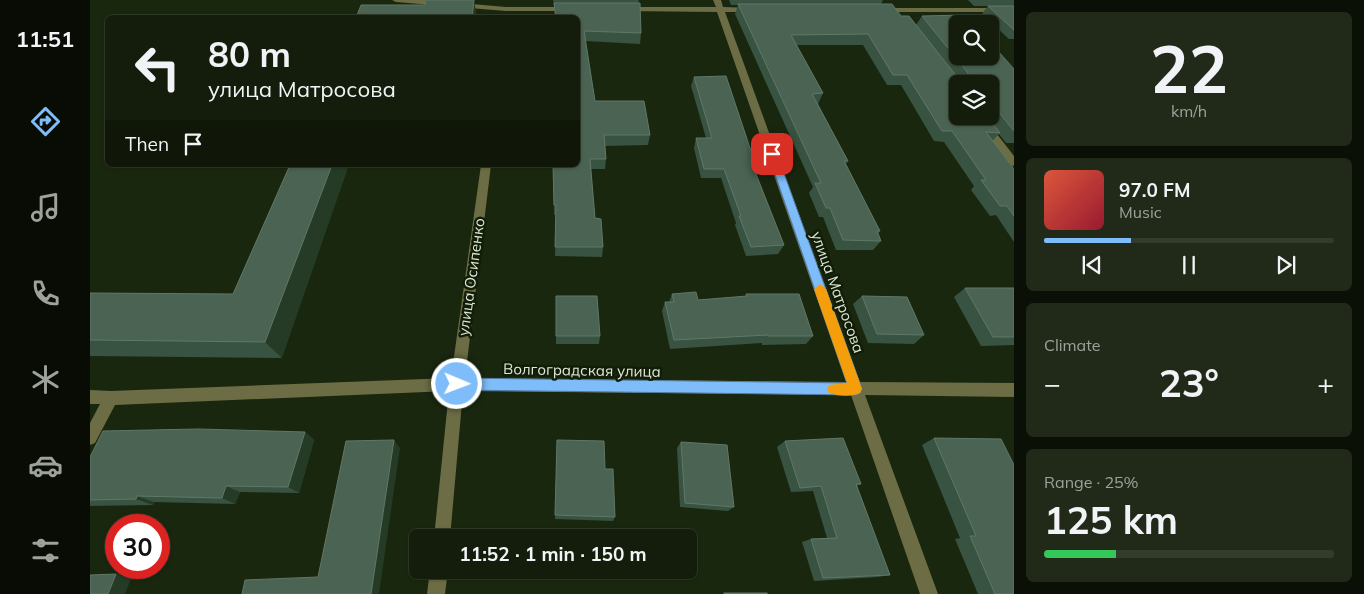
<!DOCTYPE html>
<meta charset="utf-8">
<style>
body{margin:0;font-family:Mulish,sans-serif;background:#212a19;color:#f1f3f6;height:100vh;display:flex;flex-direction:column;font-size:19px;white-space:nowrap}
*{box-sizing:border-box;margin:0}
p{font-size:16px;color:#9da29d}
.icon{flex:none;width:28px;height:28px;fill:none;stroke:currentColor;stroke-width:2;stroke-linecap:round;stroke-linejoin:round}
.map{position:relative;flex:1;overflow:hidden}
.panel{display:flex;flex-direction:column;gap:12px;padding:12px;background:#0b1006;width:350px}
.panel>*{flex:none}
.top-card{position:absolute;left:15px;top:15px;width:475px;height:152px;border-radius:8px;box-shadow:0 1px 4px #0004,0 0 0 1px #333b2c;background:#141d0b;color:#f1f3f6;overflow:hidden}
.fabs{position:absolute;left:859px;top:15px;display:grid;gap:10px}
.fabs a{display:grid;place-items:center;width:50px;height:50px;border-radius:8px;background:#141d0b;box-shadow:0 1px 4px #0004,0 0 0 1px #333b2c;font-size:25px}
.speed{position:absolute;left:15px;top:514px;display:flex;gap:10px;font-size:25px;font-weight:700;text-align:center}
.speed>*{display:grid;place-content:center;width:65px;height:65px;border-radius:50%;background:#141d0b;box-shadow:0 1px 4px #0004,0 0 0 1px #333b2c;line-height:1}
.speed .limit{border:8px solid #d22;background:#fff;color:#111}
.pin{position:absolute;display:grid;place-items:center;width:42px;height:42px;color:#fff;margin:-21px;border-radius:10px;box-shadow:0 2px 8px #0006}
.me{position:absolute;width:55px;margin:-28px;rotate:91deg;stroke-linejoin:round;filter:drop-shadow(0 0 4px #0008)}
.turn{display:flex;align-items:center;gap:18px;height:105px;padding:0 20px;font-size:22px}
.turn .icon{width:65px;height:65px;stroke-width:2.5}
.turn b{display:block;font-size:35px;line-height:42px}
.then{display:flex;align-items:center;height:48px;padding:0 20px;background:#0003;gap:10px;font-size:19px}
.big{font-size:38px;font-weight:700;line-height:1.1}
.panel .widget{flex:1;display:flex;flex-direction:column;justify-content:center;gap:8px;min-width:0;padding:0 18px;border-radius:8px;background:#212a19}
.panel .dial{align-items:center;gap:0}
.dial b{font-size:65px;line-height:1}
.song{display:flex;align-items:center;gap:15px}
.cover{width:60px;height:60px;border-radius:8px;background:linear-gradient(135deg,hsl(10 70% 55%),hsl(350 70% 35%))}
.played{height:5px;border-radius:2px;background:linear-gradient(90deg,#7fbdfa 30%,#333b2c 30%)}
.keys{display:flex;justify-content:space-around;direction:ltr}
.heat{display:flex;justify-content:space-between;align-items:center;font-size:28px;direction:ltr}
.charge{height:8px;border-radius:4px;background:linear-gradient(90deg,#34c759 25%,#333b2c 0)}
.trip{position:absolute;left:319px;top:529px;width:288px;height:50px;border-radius:8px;background:#141d0b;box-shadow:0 1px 4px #0004,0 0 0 1px #333b2c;font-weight:700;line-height:50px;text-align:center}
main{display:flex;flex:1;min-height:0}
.dock{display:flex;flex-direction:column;width:90px;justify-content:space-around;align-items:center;background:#080c04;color:#9da29d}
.dock .icon{width:35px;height:35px}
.dock .on{color:#7fbdfa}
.dock b{font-size:22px;color:#f1f3f6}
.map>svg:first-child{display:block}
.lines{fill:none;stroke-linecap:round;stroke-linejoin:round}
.minor{fill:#6d6d45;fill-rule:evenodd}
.wall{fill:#385341;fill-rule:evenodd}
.shaded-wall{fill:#253b26}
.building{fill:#4a6352;stroke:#617867}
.route{fill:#7fbdfa;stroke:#537ba2}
.slow{fill:#f59e0b}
.labels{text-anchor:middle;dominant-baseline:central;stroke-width:5;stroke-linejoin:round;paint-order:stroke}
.street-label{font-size:15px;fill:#dee7d8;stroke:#111d06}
</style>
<main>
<nav class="dock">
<b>11:51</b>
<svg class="icon on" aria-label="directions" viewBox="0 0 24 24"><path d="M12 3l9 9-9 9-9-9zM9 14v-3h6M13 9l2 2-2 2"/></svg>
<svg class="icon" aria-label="music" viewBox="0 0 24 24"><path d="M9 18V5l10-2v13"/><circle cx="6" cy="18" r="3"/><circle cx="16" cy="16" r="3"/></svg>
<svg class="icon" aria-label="phone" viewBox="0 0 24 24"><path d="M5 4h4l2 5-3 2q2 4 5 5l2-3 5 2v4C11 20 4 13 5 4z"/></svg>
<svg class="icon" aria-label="climate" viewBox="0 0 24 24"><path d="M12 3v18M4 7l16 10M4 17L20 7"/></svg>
<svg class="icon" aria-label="car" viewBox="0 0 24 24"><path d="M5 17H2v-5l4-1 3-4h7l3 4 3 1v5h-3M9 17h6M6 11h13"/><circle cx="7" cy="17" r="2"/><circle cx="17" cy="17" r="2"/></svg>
<svg class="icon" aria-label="filters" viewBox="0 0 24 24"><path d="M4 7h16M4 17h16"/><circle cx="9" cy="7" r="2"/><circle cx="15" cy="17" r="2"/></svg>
</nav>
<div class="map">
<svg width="924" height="594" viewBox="0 0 924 594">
<rect width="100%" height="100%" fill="#1a270f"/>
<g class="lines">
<!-- minor -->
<g class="minor">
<path d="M302 0H334L416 7H480L484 9 480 11H416L306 2Z"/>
<path d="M623 0H631L633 7 663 8 667 10 663 12H635L770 382 924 383V397L775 395 848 594H830L761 395 373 391 360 538H344L359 391 25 405 5 443 0 445V423L10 404H0V390L21 391 361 378 391 165H401L375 378 756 382 627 12 533 11 529 9 533 7H626Z"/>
<path d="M787 8H924V12H790L786 10Z"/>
<path d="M883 116H893L924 156V166L920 165Z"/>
<path d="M340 570H358L355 594H337Z"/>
</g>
</g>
<!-- wall -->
<g class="wall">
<path d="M463 0H549L548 3 551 33 550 44 495 41 505 101 560 135 558 145 515 146 516 159 515 169H501L505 218 513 247 512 257 465 256 466 215H464L463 165H488V18H465L464 5Z"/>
<path d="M639 0H793L791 4 826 25 832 16 924 69V143H916L909 134 902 141 924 169V242L906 215 900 216 881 190 884 186 854 142 844 141 811 85H797L773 45H706L733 93 728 104 758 161 756 164 790 231 788 234 791 241 783 250H746L733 217H729L719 193 723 187 645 14 648 5H641ZM900 84V116H868Z"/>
<path d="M878 0H924V39H919L892 14 898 6H884Z"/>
<path d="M604 77 667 169 665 173 694 245 688 254 656 256 645 225 646 223 631 178H611L604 148 606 138H616L601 86Z"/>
<path d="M875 288H924V345L891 346 864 297Z"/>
<path d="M0 293 143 294 192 358 0 356Z"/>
<path d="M582 294 608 300 655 297 656 294 723 336 716 344 672 345V343L580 349 572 311 575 302H579Z"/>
<path d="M466 296 510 336 509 344H466Z"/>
<path d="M772 296 834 335 824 344 778 343 763 304Z"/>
<path d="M215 432 224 440 209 493 150 492 145 504 64 502 63 505 0 506V457Z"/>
<path d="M844 438 924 594H888L865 539 870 538 832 445Z"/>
<path d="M467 440 515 469 525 517 523 521 465 519Z"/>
<path d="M695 441 771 484 767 486 800 575 788 577 724 581 712 542 721 539 737 538 723 491 701 492 687 447Z"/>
<path d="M591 442 644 507 638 511 590 507 587 448Z"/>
</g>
<!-- shaded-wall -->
<g class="shaded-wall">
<path d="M384 0 387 18H382Z"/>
<path d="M242 165H259L192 358 175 342Z"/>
<path d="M215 432 224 440 209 493 198 487Z"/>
<path d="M304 440 310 448 289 594H281Z"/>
<path d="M136 486 150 492 145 504 132 498Z"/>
<path d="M47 496 64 502 63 505 46 499Z"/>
<path d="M26 574 42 576 35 594H18Z"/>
</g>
<!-- building -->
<g class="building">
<path d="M336 0H384L382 18H266L271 5H335Z"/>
<path d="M464 3H550L551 33 494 31 505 101H554L560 135H514L516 159H500L505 218 511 219 513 247H465L466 205H464L463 165H488V18H466Z"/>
<path d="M648 4H802L811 16H819L871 82 875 83 878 82V73L832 16 875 15 883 24H868V56H900V42L924 69V131L903 105 900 104V84H868V116H897L910 133 896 132 924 169V216L917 206H910L891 180H896L862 131H852L817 75H803L778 34 701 35 733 93 722 94 758 161H754L790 231H787L791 241 753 240 740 208H736L725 183H731Z"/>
<path d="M898 6H924V30Z"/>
<path d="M636 76 667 169H664L694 245 661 247 649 216H651L634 169H614L606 138H622L604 77Z"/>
<path d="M200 165H242L175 342 0 340V293L143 294Z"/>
<path d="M875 288H924V337H903Z"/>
<path d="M606 292 608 300 657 296 656 294H709L723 336H678V335L584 340 575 302H584L582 294Z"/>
<path d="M466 296H507L510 336H466Z"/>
<path d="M772 296 817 297 834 335 787 334Z"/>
<path d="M108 429 215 432 198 487 136 486 132 498 47 496 46 499 0 500V457L13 431Z"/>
<path d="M753 438 771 484H766L800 575 733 578 721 539 747 538 731 486 710 488 695 441Z"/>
<path d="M844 438 911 439 924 465V594H905L880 536H886Z"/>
<path d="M304 440 281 594H152L155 580 228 577 256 441Z"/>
<path d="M467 440 514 441 515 469H523L525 517 465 515Z"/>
<path d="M591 442 637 445 644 507 595 503Z"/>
<path d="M26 574 18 594H0V575Z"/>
<rect x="634" y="593" width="43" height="1"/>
</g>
<!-- route -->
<path class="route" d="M682 151 687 154 772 389 770 393 766 395 367 390 362 388 361 384 362 380 367 378 757 383 678 154Z"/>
<!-- slow -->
<path class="slow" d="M730 284 736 289 772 389 770 393C762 397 747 396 739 393L737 389 739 385 757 383 724 289Z"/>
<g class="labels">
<!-- street labels -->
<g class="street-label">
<text transform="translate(381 277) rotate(-82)">улица Осипенко</text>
<text transform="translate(748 292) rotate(70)">улица Матросова</text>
<text transform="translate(492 370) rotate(1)">Волгоградская улица</text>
</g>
</g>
</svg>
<div class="fabs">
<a><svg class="icon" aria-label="search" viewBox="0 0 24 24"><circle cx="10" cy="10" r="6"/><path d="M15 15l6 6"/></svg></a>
<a><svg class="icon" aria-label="layers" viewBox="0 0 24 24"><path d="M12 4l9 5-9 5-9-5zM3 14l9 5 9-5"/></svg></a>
</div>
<div class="speed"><div class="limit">30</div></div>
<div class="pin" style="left:682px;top:154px;background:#d93025"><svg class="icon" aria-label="arrive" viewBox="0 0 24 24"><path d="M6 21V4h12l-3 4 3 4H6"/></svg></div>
<svg class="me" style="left:367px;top:384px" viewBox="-20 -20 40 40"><circle r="17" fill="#7fbdfa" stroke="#fff" stroke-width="3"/><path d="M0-11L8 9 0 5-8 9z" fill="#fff"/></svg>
<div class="trip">11:52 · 1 min · 150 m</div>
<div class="top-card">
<div class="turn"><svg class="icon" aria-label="left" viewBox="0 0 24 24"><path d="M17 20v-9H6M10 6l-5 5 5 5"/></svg><div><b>80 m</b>улица Матросова</div></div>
<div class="then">Then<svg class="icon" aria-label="arrive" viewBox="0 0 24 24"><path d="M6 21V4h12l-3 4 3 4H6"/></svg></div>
</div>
</div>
<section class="panel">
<div class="widget dial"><b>22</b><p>km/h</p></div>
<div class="widget">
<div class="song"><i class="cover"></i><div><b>97.0 FM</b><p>Music</p></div></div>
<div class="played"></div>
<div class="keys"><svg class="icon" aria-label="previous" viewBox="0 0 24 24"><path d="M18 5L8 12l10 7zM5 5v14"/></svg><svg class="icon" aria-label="pause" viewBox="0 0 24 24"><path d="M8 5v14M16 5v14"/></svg><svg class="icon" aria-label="next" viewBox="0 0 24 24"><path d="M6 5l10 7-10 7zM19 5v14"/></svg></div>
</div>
<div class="widget"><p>Climate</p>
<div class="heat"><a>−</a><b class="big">23°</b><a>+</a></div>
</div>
<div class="widget"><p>Range · 25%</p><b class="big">125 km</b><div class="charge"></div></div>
</section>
</main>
